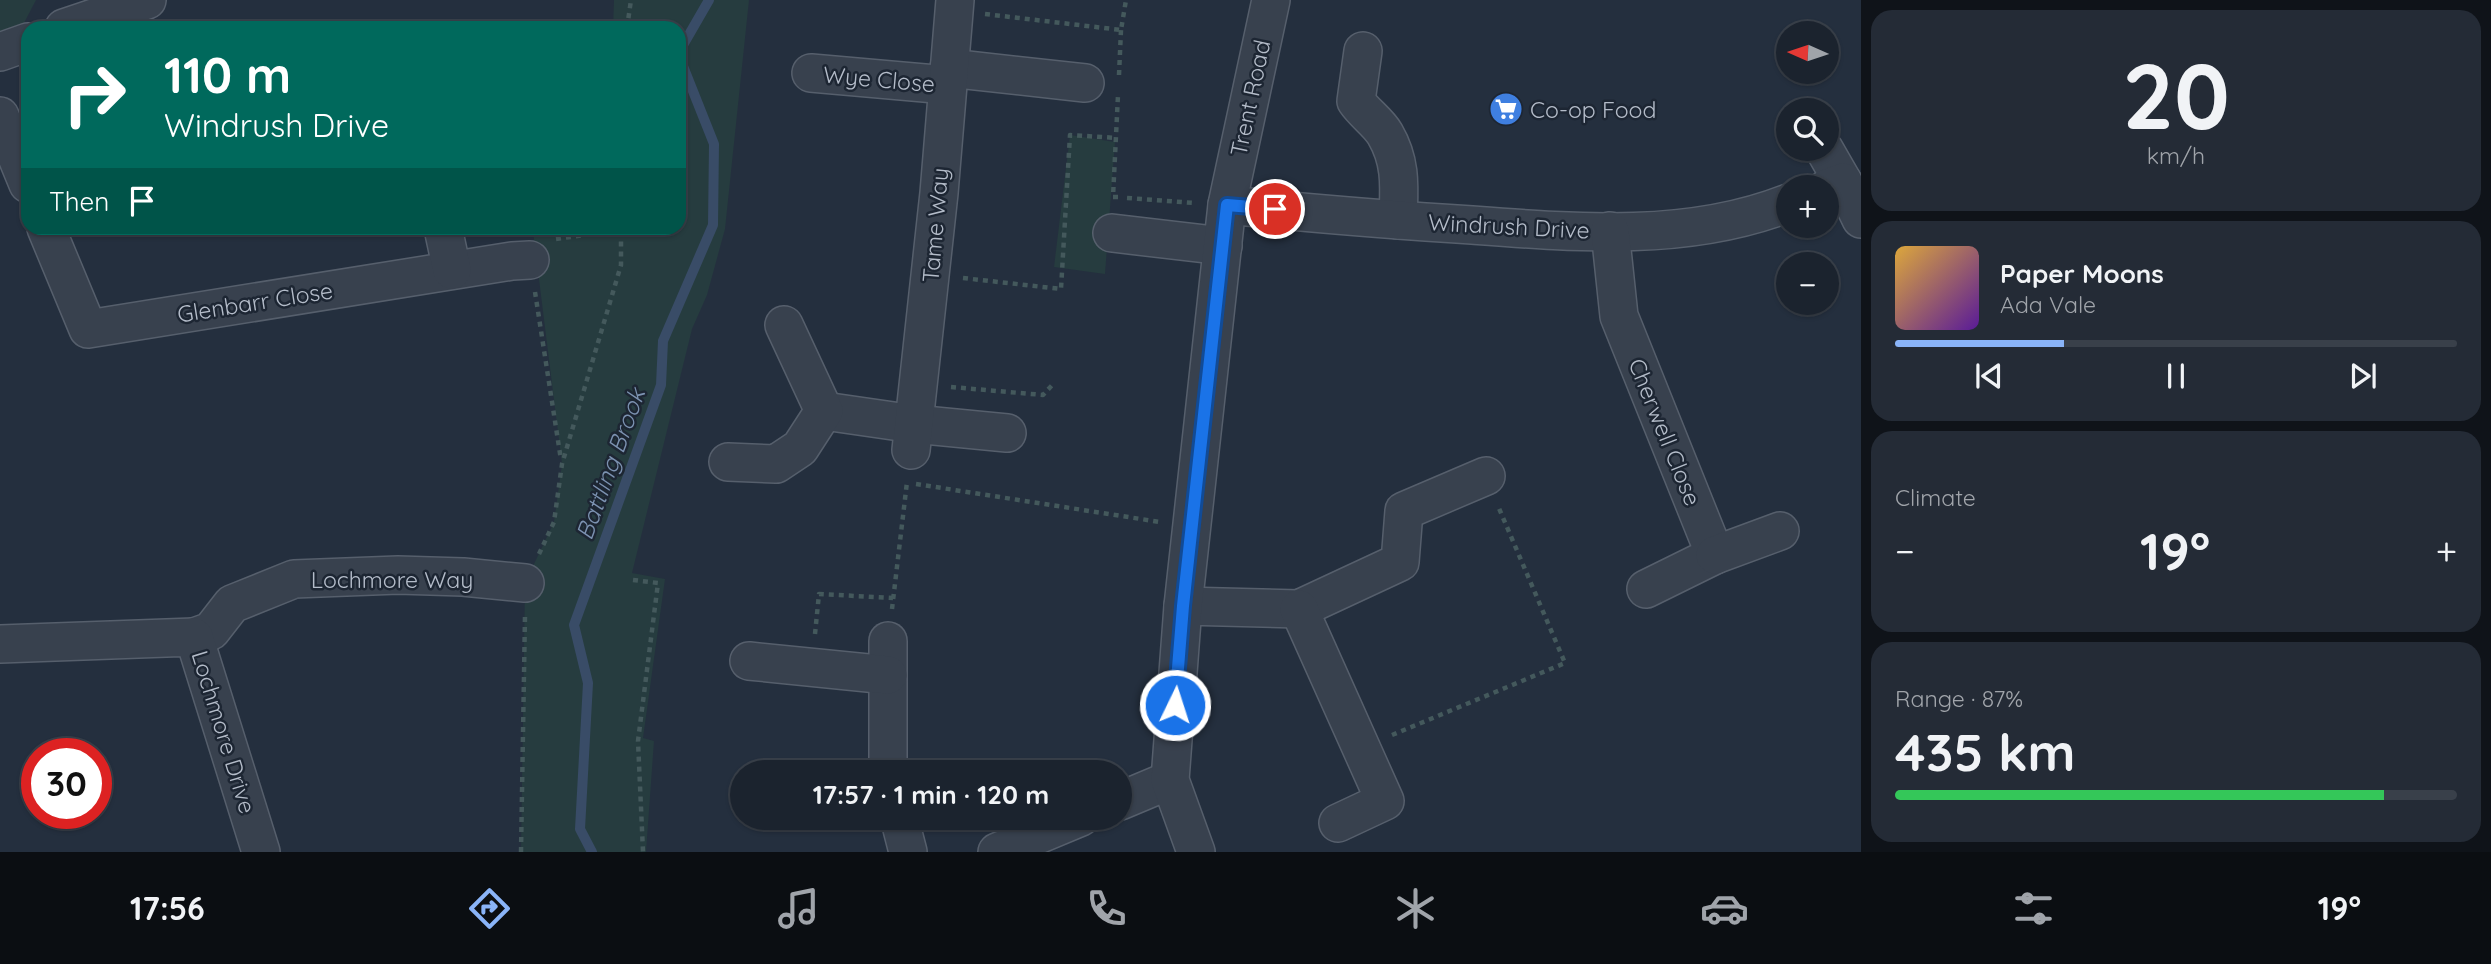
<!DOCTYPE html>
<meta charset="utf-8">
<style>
body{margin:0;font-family:Quicksand,sans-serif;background:#242b36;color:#f1f3f6;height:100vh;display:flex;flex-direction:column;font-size:26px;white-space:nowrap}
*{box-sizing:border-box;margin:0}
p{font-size:23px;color:#a0a4aa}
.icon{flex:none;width:38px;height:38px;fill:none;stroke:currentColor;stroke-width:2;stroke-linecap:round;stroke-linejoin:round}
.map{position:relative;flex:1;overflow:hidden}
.sheet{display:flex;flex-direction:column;gap:10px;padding:10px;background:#0f1319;width:630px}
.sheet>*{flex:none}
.hud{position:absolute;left:21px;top:21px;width:665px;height:214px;border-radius:21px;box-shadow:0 2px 5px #0004,0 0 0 2px #39404a;background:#00695c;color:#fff;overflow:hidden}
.needle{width:46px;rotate:273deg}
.buttons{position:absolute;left:1776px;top:21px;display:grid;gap:14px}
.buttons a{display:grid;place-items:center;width:63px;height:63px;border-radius:50%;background:#1b232e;box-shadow:0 2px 5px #0004,0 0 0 2px #39404a;font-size:35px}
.speed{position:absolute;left:21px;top:738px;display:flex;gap:14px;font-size:35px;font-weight:700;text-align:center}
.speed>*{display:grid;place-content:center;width:91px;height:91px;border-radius:50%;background:#1b232e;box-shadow:0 2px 5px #0004,0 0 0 2px #39404a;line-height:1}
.speed .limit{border:10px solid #d22;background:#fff;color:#111}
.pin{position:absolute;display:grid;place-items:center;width:60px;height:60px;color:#fff;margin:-30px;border:4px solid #fff;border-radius:50%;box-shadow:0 2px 7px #0007}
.me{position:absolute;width:77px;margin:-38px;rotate:4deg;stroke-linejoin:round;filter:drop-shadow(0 0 5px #0008)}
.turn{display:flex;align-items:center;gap:24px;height:147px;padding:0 28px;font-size:32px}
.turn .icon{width:91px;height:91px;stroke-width:2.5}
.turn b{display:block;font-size:49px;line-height:60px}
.then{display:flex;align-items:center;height:66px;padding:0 28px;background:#0003;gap:14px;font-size:26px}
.big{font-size:52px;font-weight:700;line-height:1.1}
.sheet .widget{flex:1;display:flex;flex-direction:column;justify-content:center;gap:10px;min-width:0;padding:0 24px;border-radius:21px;background:#242b36}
.sheet .dial{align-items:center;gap:0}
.dial b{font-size:91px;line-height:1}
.song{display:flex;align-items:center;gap:21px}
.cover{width:84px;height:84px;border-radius:10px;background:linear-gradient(135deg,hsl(40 70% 55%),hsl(270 70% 35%))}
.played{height:7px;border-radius:4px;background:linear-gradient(90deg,#8ab4f8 30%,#39404a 30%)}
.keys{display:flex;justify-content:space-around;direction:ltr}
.heat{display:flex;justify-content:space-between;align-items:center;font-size:38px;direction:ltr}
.charge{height:10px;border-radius:5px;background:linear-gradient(90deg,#34c759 87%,#39404a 0)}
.trip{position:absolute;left:730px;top:760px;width:402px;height:70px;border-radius:35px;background:#1b232e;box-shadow:0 2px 5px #0004,0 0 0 2px #39404a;font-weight:700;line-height:70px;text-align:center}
.dock{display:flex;height:112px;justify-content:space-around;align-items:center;background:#0b0e12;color:#a0a4aa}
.dock .icon{width:49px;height:49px}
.dock .selected{color:#8ab4f8}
.dock b{font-size:32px;color:#f1f3f6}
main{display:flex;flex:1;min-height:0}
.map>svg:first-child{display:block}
.green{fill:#263c3f}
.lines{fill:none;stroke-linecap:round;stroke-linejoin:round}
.stream{stroke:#394c67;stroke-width:10}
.minor-casing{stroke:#565f6c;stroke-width:40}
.path{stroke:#44595c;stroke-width:4.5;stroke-dasharray:5 5;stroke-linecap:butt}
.minor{stroke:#38414e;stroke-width:37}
.route-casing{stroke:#114b97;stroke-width:18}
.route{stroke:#1a73e8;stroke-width:12}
.labels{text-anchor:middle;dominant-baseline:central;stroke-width:5;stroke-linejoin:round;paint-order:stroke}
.street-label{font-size:23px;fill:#b4bcc9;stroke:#1d2633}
.poi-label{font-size:23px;fill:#b4bcc9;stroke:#1d2633;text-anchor:start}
.water-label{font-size:24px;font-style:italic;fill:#7c92b1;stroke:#1d2633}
</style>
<main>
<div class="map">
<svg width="1861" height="852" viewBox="0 0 1861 852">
<rect width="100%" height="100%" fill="#242f3e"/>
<!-- green -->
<g class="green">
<path d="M0 0H36L11 48 0 44Z"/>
<path d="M614 0H749L725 229 707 295 692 329 632 573 665 579 643 738 654 741 646 852H521L525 583 554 522 562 464 533 231 567 228H679V28H613Z"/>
<path d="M1070 135 1115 142 1105 274 1054 267Z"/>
</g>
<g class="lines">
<!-- stream -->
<g class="stream">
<path d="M679 52 709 0"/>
<path d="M592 852 580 829 588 683 574 625 661 385 663 341 713 225 714 144 679 56"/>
</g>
<defs>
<g id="minor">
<path d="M64 28 147 0"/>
<path d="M1363 51 1356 101C1364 113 1378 122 1385 134 1402 163 1399 188 1398 220"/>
<path d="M0 52 28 42"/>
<path d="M949 68 1085 83"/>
<path d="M811 73 947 85"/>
<path d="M0 116 28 184"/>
<path d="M1824 149 1843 182"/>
<path d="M1827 188 1843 182 1861 219"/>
<path d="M1227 205C1309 213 1390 220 1472 225 1577 233 1689 242 1788 203"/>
<path d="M46 228 88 329 512 261 530 260"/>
<path d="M443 228 452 270"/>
<path d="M1610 231 1619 316 1715 555 1646 589"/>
<path d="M1112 233 1223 246"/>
<path d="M824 411 914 424 1007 433"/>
<path d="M911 450 939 193 955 0"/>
<path d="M728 462 776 464 800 448 824 411 784 325"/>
<path d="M1715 555 1780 531"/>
<path d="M1183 606 1299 609 1400 562 1404 511 1486 476"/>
<path d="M1299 609 1385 801 1338 823"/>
<path d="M194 637 211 631 232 604 294 579 398 575 463 577 525 583"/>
<path d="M888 641V772"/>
<path d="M0 644 194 637 261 852"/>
<path d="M749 661 888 675"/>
<path d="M1120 801 1170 780"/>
<path d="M899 817 908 852"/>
<path d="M997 852 1081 817"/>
<path d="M1196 852 1170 780 1183 606 1227 205 1271 0"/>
</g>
</defs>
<!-- minor casing -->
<use href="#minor" class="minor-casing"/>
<!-- path -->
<g class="path">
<path d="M985 14 1121 30 1126 0"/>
<path d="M627 28 631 0"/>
<path d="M1119 75 1121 30"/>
<path d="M1118 197H1113L1118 95"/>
<path d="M1127 198 1195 203"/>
<path d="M556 239 621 230"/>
<path d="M963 278 1061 289 1070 135 1117 138"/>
<path d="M535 292 561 460"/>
<path d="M951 387 1043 395 1054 383"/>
<path d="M916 484 1160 522"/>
<path d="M539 554 554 522 562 464 621 265V228"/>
<path d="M633 580 658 583 638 741 643 852"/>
<path d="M892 609 907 482"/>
<path d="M815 634 819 594 893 598"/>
<path d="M1392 735 1565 663 1498 506"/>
<path d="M521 852 525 615"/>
</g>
<!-- minor -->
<use href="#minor" class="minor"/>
</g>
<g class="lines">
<defs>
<path id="route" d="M1175 705 1183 606 1227 205 1275 209"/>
</defs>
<!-- route casing -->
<use href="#route" class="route-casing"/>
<!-- route -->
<use href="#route" class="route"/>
</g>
<!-- icons -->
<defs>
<symbol id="supermarket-disc" viewBox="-11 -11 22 22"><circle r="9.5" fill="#3f7fe0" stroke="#1d2633"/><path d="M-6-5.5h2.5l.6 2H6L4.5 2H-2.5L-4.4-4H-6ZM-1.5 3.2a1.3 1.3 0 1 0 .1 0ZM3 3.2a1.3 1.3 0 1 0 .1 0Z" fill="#fff"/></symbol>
</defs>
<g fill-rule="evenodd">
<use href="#supermarket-disc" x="1487" y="90" width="38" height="38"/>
</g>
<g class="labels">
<!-- street labels -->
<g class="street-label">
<text transform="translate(879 79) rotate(5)">Wye Close</text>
<text transform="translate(1250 98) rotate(-78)">Trent Road</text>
<text transform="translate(935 225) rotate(-85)">Tame Way</text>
<text transform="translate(1509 226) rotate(3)">Windrush Drive</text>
<text transform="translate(255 302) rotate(-9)">Glenbarr Close</text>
<text transform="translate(1665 432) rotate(68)">Cherwell Close</text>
<text x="392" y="579">Lochmore Way</text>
<text transform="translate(224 732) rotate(73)">Lochmore Drive</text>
</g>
<!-- poi labels -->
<g class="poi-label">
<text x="1530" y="109">Co-op Food</text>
</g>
<!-- water labels -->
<g class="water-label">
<text transform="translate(610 464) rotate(-70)">Battling Brook</text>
</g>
</g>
</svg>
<div class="buttons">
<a><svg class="needle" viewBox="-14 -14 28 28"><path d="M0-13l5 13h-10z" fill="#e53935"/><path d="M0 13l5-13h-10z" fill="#a0a4aa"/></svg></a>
<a><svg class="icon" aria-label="search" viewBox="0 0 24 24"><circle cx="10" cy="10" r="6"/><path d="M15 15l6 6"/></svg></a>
<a>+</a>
<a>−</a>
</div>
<div class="speed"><div class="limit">30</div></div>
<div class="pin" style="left:1275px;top:209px;background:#d93025"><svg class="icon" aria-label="arrive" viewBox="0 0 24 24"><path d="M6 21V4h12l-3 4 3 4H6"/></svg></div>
<svg class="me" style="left:1175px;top:705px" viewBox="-20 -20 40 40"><circle r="17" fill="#1a73e8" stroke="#fff" stroke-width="3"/><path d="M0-11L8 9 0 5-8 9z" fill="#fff"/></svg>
<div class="trip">17:57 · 1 min · 120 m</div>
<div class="hud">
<div class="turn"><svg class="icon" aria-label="right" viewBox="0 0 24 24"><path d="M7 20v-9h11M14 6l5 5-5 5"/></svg><div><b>110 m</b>Windrush Drive</div></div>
<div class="then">Then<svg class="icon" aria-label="arrive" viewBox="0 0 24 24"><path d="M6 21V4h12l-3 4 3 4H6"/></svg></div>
</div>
</div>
<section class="sheet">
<div class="widget dial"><b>20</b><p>km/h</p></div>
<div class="widget">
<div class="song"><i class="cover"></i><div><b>Paper Moons</b><p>Ada Vale</p></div></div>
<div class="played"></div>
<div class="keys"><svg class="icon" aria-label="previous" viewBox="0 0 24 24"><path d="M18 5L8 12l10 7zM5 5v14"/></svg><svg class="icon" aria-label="pause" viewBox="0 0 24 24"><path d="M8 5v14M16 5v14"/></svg><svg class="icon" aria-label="next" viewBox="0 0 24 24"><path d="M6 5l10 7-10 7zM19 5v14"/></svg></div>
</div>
<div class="widget"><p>Climate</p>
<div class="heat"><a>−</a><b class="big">19°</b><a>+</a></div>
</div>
<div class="widget"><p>Range · 87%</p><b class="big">435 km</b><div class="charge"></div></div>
</section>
</main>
<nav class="dock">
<b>17:56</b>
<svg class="icon selected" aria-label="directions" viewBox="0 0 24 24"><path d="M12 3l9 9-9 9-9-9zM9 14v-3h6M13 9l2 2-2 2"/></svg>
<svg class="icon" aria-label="music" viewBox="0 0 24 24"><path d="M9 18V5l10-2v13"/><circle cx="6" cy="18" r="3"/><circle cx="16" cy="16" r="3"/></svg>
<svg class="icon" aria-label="phone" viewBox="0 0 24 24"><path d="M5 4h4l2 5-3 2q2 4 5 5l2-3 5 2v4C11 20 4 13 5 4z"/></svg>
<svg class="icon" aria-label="climate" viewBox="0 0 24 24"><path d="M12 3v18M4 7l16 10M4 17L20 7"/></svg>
<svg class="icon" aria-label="car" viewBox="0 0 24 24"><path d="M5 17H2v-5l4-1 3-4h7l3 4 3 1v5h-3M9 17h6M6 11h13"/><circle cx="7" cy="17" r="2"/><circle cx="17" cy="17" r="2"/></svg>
<svg class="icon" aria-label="filters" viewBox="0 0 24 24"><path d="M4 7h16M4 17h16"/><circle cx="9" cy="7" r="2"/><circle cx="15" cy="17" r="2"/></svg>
<b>19°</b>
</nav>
